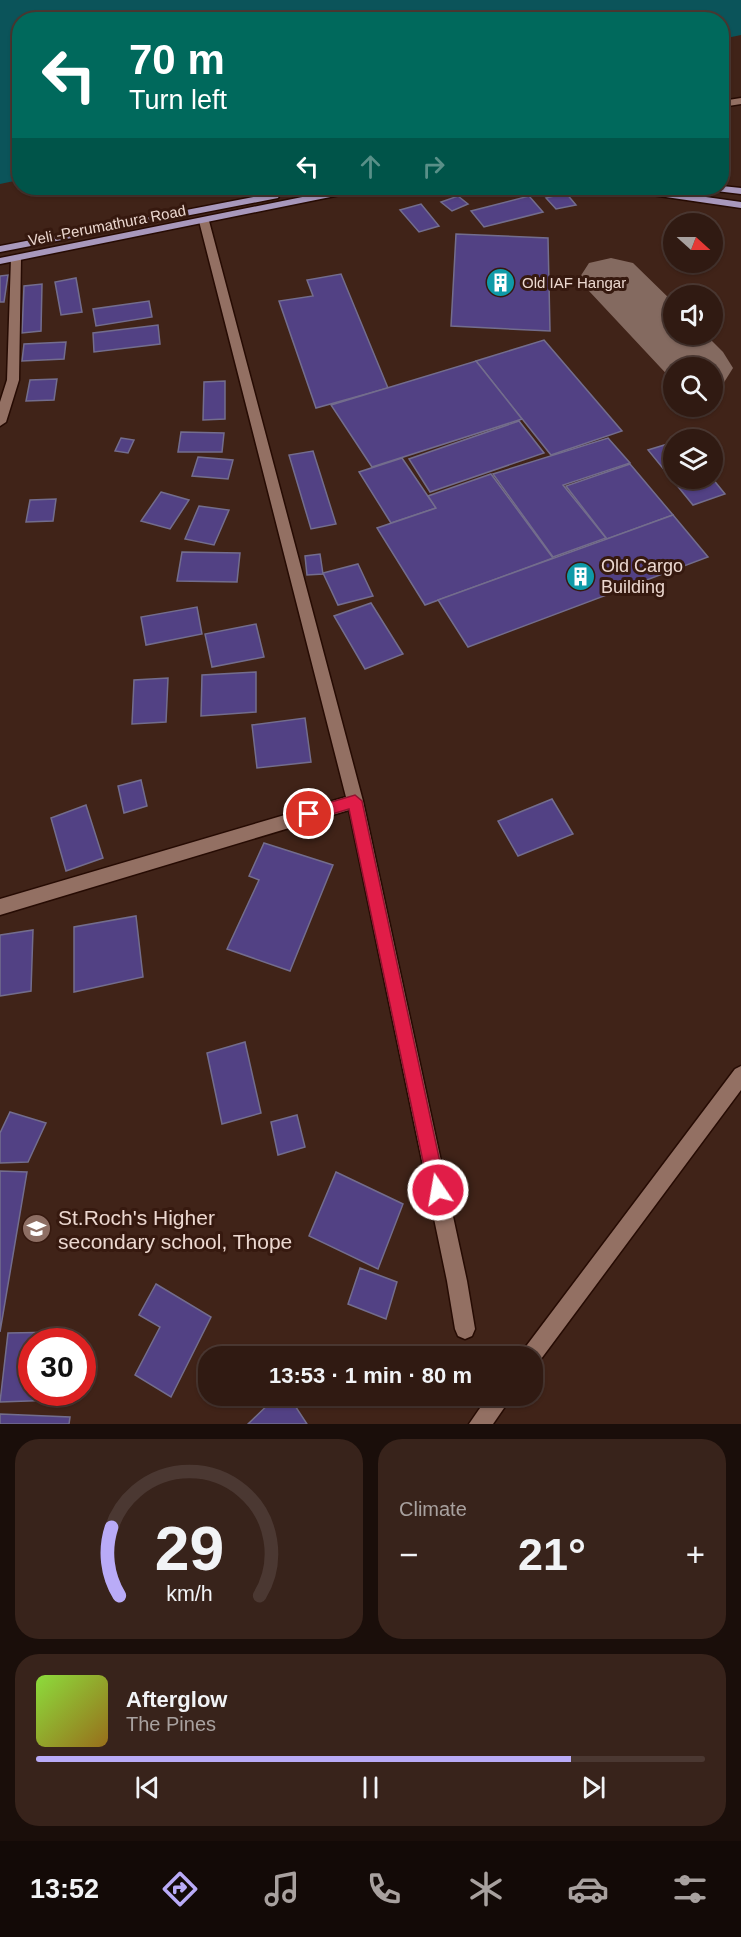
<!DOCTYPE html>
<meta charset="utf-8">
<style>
body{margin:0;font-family:Helvetica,sans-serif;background:#38231b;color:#f1f3f6;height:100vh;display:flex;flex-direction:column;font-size:22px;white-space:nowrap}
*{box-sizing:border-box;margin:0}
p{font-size:20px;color:#a8a19f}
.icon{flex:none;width:33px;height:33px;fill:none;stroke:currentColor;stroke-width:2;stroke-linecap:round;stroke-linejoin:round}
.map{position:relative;height:1424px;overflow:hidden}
.side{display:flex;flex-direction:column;gap:15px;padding:15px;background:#1a0e0a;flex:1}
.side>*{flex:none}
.hud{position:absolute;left:12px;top:12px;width:717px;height:183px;border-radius:24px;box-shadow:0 2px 4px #0004,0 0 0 2px #4b3832;background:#00695c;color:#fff;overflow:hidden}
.needle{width:39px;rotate:111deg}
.buttons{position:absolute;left:663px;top:213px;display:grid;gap:12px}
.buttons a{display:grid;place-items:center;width:60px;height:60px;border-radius:50%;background:#301a12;box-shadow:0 2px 4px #0004,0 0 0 2px #4b3832;font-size:30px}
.speed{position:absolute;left:18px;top:1328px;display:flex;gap:12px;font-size:30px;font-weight:700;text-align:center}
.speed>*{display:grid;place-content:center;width:78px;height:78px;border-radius:50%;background:#301a12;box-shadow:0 2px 4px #0004,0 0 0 2px #4b3832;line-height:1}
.speed .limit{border:9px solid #d22;background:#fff;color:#111}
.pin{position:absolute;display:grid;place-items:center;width:51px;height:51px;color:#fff;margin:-26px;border:3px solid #fff;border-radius:50%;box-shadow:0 2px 6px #0007}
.me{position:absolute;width:66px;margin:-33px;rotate:348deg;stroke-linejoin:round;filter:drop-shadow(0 0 4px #0008)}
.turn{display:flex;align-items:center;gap:21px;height:126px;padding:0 18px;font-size:27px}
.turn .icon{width:78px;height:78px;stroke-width:2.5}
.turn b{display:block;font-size:42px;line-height:51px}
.lanes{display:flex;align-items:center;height:57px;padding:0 18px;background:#0003;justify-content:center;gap:30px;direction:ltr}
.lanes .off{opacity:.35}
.big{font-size:45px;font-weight:600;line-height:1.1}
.side .tile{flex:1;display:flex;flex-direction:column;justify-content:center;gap:9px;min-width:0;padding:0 21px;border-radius:24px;background:#38231b}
.side .dial{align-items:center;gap:0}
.dial svg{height:156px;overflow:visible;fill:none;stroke:#4b3832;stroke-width:7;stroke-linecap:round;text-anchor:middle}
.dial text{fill:#f1f3f6;stroke:none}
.song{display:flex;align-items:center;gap:18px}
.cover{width:72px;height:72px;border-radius:9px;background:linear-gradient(135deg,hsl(90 70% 55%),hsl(40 70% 35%))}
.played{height:6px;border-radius:3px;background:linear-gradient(90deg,#b9abf7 80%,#4b3832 80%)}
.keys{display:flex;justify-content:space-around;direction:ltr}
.heat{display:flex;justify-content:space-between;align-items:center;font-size:33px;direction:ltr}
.side .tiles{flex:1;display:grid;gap:15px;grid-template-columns:1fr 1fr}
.tile:last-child{grid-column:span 2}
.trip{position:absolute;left:198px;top:1346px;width:345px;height:60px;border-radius:24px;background:#301a12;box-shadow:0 2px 4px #0004,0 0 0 2px #4b3832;font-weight:600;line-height:60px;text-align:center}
.tab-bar{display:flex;height:96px;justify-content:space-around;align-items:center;background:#130a07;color:#a8a19f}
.tab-bar .icon{width:42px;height:42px}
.tab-bar .selected{color:#b9abf7}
.tab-bar b{font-size:27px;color:#f1f3f6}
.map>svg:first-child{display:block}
.water{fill:#0b545a}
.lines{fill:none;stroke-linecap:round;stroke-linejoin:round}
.taxiway{fill:#846a60;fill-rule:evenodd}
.building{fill:#524184;stroke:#736d8d;stroke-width:1.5}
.minor-casing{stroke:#260b03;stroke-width:3}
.major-casing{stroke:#260b03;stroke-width:3}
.minor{fill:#937063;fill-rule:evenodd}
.major{fill:#a898bc;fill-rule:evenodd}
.route{fill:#e11d48;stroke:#92132f;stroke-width:1.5}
.labels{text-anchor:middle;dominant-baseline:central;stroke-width:6;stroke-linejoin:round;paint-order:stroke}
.far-street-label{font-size:15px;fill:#ecd8d0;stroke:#36190f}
.far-poi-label{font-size:15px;fill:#ecd8d0;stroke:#36190f;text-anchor:start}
.poi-label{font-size:18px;fill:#ecd8d0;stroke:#36190f;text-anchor:start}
.near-poi-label{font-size:21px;fill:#ecd8d0;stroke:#36190f;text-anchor:start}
</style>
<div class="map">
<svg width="741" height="1424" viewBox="0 0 741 1424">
<rect width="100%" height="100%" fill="#402318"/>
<!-- water -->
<path class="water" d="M0 0H741V35L722 39V20H20L19 180 0 184Z"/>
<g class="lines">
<!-- taxiway -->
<path class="taxiway" d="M611 258 633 263 674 303V334H705L723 352 733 368 723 384 712 387V368H674V382L589 291 580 277 589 263Z"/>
</g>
<!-- building -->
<g class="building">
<path d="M566 193 576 205 556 209 546 198Z"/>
<path d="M458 196 468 204 452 211 441 202Z"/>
<path d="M529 196 543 212 484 227 471 211Z"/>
<path d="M421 204 439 226 419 232 400 210Z"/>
<path d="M456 234 548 238 550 331 451 326Z"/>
<path d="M341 274 388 388 316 408 279 301 313 296 307 280Z"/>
<path d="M8 275 4 302H0V276Z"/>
<path d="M76 278 82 312 61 315 55 282Z"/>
<path d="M42 284 41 331 22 333 24 286Z"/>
<path d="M149 301 152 317 96 326 93 309Z"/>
<path d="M158 325 160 344 94 352 93 333Z"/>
<path d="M544 340 622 431 551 455 476 361Z"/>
<path d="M66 342 64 359 22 361 24 344Z"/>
<path d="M476 361 522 419 372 467 331 405Z"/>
<path d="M57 379 54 400 26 401 30 380Z"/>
<path d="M225 381V419L203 420 204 382Z"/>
<path d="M519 421 544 453 430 492 409 459Z"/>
<path d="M181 432 224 433 222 452H178Z"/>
<path d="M121 438 134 440 128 453 115 451Z"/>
<path d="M608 438 630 463 563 485 606 538 553 557 493 474Z"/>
<path d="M674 442V478H712L725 494 693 505 648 450Z"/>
<path d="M313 451 336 524 311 529 289 455Z"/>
<path d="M198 457 233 460 228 479 192 476Z"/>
<path d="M402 458 436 508 391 523 359 472Z"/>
<path d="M630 464 673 515 607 539 566 486Z"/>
<path d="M491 474 553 558 425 605 377 528 436 508 428 496Z"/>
<path d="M161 492 189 500 170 529 141 521Z"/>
<path d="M56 499 53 521 26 522 30 500Z"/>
<path d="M199 506 229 510 214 545 185 539Z"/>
<path d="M673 515 708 557 468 647 438 600Z"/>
<path d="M182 552 240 553 237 582 177 581Z"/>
<path d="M320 554 323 574 307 575 305 556Z"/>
<path d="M358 564 373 596 338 605 323 573Z"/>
<path d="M371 603 403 654 365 669 334 616Z"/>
<path d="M197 607 202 634 146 645 141 617Z"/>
<path d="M256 624 264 657 212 667 205 634Z"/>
<path d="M256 672V712L201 716 202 675Z"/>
<path d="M168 678 166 722 132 724 134 680Z"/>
<path d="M305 718 311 762 257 768 252 725Z"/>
<path d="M141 780 147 806 124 813 118 786Z"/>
<path d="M552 799 573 834 518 856 498 821Z"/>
<path d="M86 805 103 858 66 871 51 818Z"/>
<path d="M264 843 333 865 290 971 227 949 259 880 249 876Z"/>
<path d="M136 916 143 977 74 992V927Z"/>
<path d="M33 930 31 991 0 996V935Z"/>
<path d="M245 1042 261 1113 222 1124 207 1053Z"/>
<path d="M10 1112 46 1123 28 1162 0 1163V1133Z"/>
<path d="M297 1115 305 1147 278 1155 271 1122Z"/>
<path d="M0 1171 27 1172 0 1332Z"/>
<path d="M336 1172 403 1204 378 1269 309 1236Z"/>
<path d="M360 1268 397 1282 386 1319 348 1304Z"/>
<path d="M156 1284 211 1317 171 1397 135 1375 160 1327 139 1315Z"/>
<path d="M64 1332 63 1341H32V1392H57L56 1400 0 1402 8 1333Z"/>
<path d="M278 1395H288L307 1424H248Z"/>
<path d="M0 1414 70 1417 69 1424H0Z"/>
</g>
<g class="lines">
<defs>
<g id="minor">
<path d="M741 98V104L722 107V101Z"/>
<path d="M204 218 209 221 363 801 467 1281 475 1329 472 1336 465 1339 458 1336 455 1329 447 1281 349 810 0 915V899L346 797 199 221Z"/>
<path d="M16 255 21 258 19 380 6 422 0 426V402L7 380 11 258Z"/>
<path d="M741 1066V1090L538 1363 532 1366V1356H521L524 1349 735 1069Z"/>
<path d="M489 1395H513L493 1424H469Z"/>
</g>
<g id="major">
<path d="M722 186 741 188V194L716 191 711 188Z"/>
<path d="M347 188H365L360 191 0 264V258Z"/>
<path d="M620 188H643L741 202V208L625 191Z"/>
<path d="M274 193 279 196 278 198 0 252V246Z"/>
</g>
</defs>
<!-- minor casing -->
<use href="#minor" class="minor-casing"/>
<!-- major casing -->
<use href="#major" class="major-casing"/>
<!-- minor -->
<use href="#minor" class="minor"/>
<!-- major -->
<use href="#major" class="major"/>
</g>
<!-- route -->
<path class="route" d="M355 795 362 801 446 1190 444 1196 438 1198 431 1196 429 1190 349 809 309 821 302 814 304 810Z"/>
<!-- icons -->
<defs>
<symbol id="building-disc" viewBox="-11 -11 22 22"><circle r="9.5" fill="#0f9aa8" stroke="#36190f"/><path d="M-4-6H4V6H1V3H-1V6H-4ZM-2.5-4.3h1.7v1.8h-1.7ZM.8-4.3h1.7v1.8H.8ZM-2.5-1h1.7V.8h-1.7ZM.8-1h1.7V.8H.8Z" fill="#fff"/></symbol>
<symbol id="school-disc" viewBox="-11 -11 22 22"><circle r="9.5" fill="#8d6e63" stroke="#36190f"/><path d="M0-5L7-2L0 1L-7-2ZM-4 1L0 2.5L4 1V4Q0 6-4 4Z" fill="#fff"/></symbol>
</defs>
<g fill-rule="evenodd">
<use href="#building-disc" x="484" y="266" width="33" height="33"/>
<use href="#building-disc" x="564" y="560" width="33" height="33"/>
<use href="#school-disc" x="20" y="1212" width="33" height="33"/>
</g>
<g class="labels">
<!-- far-street labels -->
<g class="far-street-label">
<text transform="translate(107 225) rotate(-11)">Veli -Perumathura Road</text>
</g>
<!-- far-poi labels -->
<g class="far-poi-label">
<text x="522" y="282">Old IAF Hangar</text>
</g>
<!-- poi labels -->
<g class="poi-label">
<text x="601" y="566">Old Cargo<tspan x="601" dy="21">Building</tspan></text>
</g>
<!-- near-poi labels -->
<g class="near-poi-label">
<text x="58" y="1217">St.Roch's Higher<tspan x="58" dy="24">secondary school, Thope</tspan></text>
</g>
</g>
</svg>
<div class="buttons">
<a><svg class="needle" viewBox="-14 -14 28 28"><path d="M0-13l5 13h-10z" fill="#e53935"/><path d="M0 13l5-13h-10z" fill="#a8a19f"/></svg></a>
<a><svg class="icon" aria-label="sound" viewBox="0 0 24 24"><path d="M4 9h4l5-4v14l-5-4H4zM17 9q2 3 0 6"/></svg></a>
<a><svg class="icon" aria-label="search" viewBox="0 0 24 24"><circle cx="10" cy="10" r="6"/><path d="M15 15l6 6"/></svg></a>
<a><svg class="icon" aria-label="layers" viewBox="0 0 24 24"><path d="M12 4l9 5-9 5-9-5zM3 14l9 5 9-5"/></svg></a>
</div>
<div class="speed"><div class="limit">30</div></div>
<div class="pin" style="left:309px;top:814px;background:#d93025"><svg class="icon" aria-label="arrive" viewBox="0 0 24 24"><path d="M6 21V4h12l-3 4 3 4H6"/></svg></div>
<svg class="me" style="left:438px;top:1190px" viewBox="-20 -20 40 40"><circle r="17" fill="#e11d48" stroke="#fff" stroke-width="3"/><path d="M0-11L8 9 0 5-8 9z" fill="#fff"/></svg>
<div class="trip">13:53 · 1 min · 80 m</div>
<div class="hud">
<div class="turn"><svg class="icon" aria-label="left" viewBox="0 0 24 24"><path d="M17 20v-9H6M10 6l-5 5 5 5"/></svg><div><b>70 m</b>Turn left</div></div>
<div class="lanes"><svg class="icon" aria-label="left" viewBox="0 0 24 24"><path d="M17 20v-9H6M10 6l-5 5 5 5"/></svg><svg class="icon off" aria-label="ahead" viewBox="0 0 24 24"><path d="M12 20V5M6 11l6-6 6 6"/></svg><svg class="icon off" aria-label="right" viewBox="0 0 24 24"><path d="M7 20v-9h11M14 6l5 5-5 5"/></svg></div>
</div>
</div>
<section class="side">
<div class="tiles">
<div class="tile dial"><svg viewBox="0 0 100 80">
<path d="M14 69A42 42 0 1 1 86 69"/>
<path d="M14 69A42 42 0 0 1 10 34" stroke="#b9abf7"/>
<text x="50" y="56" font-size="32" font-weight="700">29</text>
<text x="50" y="72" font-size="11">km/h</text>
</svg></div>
<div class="tile"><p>Climate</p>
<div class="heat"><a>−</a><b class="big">21°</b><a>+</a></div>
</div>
<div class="tile">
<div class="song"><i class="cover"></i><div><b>Afterglow</b><p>The Pines</p></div></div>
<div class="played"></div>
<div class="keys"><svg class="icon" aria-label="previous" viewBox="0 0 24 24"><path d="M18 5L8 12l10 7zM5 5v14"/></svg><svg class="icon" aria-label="pause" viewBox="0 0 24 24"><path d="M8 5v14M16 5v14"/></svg><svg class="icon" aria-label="next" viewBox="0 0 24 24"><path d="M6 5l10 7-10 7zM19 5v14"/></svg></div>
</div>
</div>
</section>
<nav class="tab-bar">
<b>13:52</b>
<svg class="icon selected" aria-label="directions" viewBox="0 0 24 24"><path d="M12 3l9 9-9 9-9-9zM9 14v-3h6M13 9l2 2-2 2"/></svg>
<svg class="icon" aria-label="music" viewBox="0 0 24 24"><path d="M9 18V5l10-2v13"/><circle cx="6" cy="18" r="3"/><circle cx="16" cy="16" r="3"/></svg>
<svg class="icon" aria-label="phone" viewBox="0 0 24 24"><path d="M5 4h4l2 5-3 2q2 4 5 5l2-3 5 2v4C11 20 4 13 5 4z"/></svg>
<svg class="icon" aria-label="climate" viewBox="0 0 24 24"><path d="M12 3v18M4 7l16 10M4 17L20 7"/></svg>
<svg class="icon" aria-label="car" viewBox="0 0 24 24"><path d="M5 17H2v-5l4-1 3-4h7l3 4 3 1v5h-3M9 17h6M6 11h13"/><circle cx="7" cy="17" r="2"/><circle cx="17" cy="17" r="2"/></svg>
<svg class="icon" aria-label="filters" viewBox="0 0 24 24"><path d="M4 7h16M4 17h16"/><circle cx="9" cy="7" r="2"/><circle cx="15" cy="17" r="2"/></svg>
</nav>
